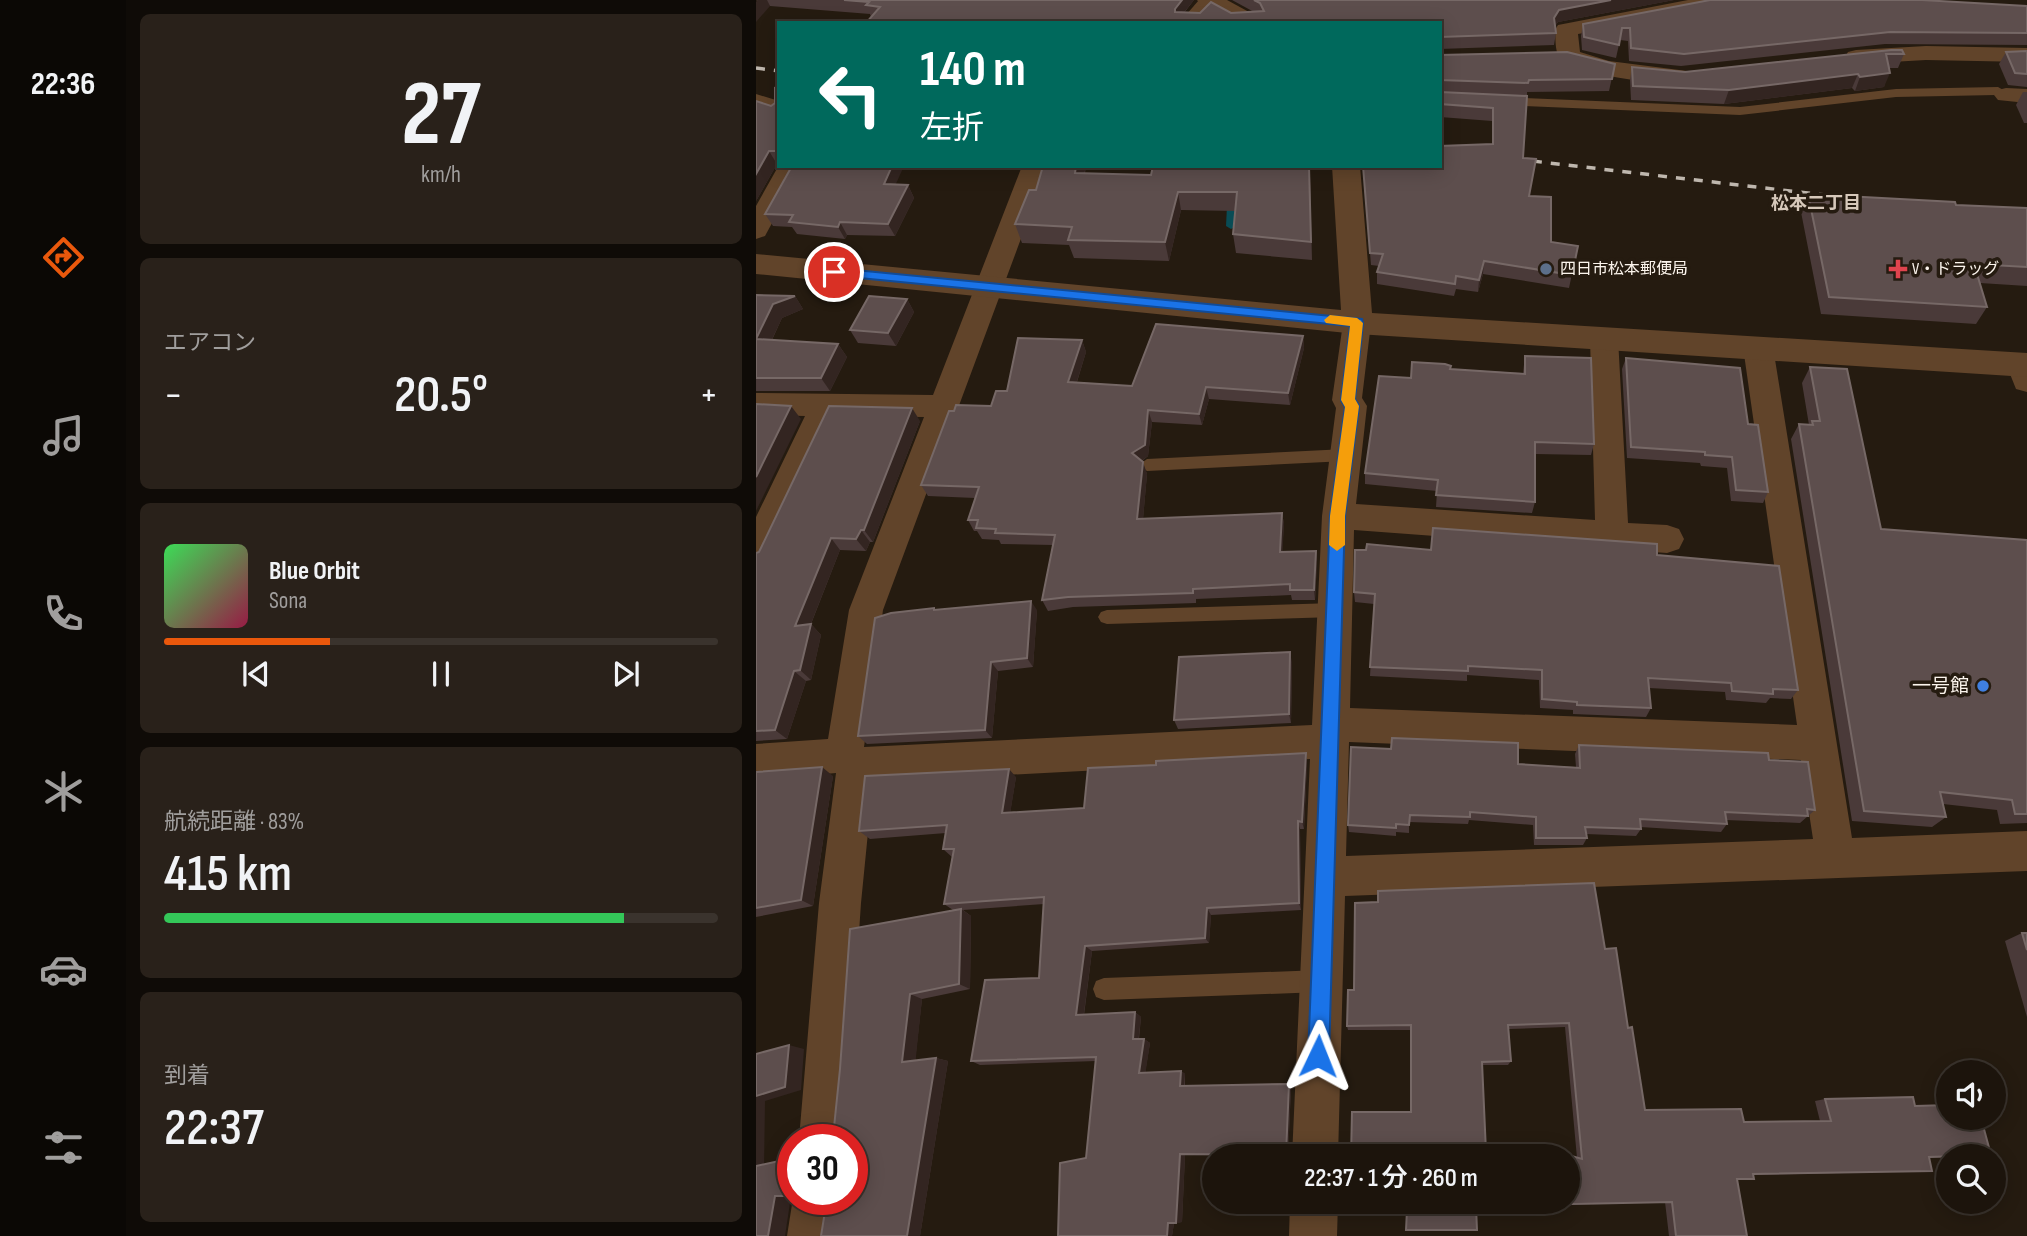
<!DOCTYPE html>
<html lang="ja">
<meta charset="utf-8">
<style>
body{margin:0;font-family:"Sofia Sans Condensed","Noto Sans JP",sans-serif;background:#29211a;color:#f1f3f6;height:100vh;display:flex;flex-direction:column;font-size:26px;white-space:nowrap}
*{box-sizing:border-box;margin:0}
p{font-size:23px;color:#a09e9d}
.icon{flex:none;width:38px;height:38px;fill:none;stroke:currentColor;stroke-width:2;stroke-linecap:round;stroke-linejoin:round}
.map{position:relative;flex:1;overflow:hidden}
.side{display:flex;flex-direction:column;gap:14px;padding:14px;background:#0f0b07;width:630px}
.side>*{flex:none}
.hud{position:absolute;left:21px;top:21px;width:665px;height:147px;border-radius:0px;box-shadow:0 4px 18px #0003,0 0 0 2px #3a332d;background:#00695c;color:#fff;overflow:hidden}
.buttons{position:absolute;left:1180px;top:1060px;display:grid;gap:14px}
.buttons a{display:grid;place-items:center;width:70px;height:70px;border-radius:50%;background:#1c140c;box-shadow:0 4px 18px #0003,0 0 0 2px #3a332d;font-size:35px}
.speed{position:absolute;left:21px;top:1124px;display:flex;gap:14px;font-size:35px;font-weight:700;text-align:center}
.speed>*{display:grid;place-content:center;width:91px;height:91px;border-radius:50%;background:#1c140c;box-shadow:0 4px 18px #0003,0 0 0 2px #3a332d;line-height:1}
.speed .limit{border:10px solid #d22;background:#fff;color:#111}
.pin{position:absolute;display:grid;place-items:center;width:60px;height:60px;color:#fff;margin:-30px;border:4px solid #fff;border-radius:50%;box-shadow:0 2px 7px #0007}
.me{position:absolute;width:77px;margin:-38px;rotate:2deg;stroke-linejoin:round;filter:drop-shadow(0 0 5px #0008)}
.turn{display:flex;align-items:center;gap:24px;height:147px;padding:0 28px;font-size:32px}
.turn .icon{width:91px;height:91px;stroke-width:2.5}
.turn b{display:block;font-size:49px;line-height:60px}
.big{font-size:52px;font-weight:600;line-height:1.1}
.side .widget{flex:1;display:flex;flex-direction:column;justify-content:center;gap:10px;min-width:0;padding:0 24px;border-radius:10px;background:#29211a}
.side .dial{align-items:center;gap:0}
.dial b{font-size:91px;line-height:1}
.song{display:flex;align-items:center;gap:21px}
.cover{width:84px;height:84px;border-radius:10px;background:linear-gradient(135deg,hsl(130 70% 55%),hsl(340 70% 35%))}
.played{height:7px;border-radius:4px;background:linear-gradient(90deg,#ea580c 30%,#3a332d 30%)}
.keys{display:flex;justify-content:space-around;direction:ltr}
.heat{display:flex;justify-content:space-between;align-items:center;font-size:38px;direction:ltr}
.charge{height:10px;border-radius:5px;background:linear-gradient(90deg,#34c759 83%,#3a332d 0)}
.trip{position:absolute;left:446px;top:1144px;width:378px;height:70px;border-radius:35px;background:#1c140c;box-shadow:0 4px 18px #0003,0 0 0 2px #3a332d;font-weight:600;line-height:70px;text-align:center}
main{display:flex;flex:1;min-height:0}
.tabs{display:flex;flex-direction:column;width:126px;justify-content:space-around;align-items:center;background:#0b0805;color:#a09e9d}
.tabs .icon{width:49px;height:49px}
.tabs .active{color:#ea580c}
.tabs b{font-size:32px;color:#f1f3f6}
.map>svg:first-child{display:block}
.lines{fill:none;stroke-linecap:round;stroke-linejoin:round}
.stream{fill:#094c55;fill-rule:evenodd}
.service{fill:#61442a;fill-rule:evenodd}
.minor{fill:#61442a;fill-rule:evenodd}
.tertiary{fill:#61442a;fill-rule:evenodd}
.rail{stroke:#bfb7ae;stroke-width:3.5;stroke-dasharray:9 9;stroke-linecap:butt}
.wall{fill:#4a3a39;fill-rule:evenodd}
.shaded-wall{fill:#332521}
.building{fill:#5d4e4d;stroke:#766866;stroke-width:2;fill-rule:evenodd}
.route{fill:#1a73e8;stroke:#114b97;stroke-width:2}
.slow{fill:#f59e0b}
.service-dot{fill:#5c6f8a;stroke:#251b10;stroke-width:2.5}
.health-dot{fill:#e0444e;stroke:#251b10;stroke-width:2.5}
.shop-dot{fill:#3f7fe0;stroke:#251b10;stroke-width:2.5}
.labels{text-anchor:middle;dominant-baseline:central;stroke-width:7;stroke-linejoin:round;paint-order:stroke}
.far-poi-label{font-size:16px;fill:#fbf4ec;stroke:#251b10;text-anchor:start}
.far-neighbourhood-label{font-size:18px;font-weight:bold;fill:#d6c8ba;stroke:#251b10}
.poi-label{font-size:19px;fill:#fbf4ec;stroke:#251b10;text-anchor:end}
</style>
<main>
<nav class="tabs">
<b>22:36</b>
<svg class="icon active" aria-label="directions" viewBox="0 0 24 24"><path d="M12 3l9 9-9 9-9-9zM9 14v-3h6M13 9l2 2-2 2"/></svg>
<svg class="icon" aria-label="music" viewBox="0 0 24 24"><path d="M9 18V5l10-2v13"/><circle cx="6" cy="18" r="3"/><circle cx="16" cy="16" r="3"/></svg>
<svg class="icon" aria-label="phone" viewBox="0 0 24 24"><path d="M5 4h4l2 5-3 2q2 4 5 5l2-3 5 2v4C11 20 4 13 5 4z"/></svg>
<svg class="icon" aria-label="climate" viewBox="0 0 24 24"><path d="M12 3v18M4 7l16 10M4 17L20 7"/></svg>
<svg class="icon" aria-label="car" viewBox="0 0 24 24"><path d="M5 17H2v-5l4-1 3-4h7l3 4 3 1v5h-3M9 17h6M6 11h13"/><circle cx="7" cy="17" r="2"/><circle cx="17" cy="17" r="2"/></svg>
<svg class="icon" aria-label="filters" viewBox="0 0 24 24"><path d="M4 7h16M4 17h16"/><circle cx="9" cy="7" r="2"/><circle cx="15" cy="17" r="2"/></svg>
</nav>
<section class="side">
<div class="widget dial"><b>27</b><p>km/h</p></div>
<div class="widget"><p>エアコン</p>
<div class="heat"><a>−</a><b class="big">20.5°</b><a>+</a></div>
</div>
<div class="widget">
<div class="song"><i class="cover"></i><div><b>Blue Orbit</b><p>Sona</p></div></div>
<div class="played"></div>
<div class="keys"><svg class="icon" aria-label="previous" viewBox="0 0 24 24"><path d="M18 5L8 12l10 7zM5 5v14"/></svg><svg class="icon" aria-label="pause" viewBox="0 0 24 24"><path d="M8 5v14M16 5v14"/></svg><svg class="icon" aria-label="next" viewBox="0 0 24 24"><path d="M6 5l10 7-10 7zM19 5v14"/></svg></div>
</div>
<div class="widget"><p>航続距離 · 83%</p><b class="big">415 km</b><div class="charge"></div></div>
<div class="widget"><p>到着</p><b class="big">22:37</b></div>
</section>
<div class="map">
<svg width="1271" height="1236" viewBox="0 0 1271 1236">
<rect width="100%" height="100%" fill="#251b10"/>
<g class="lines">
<!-- stream -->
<path class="stream" d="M473 166H481L480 226 475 229 470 226Z"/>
<!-- service -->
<g class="service">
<path d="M1242 87 1256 95 1250 99 1240 95 1140 97 984 115 747 105 741 101 747 97 984 107 1140 89Z"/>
<path d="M590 449 598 455 590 461 391 471 383 465 391 459Z"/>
<path d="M579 603 585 605 588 610 585 615 579 617 351 624 345 622 342 617 345 612 351 610Z"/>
<path d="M565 970 573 973 576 981 573 989 565 992 348 1000 340 997 337 989 340 981 348 978Z"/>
</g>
<!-- minor -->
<g class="minor">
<path d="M443 0 465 1 446 23H423Z"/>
<path d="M932 0H977L974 5 966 7 822 34 824 52 853 61 931 71 935 76 931 81C908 87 826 75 807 61 798 55 800 39 799 30L802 25Z"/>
<path d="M1170 46 1271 48V62L1170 60 1100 64 1092 62 1089 57 1092 52 1100 50Z"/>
<path d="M1250 88 1271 89V103L1242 100 1238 95 1242 90Z"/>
<path d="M0 94 23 101V116L0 109Z"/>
<path d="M23 165 47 166 9 236 0 239V206Z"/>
<path d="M266 166H292L127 610 108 747 556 725 566 516 580 408 576 400 587 323 591 316 601 313 611 316 615 323 606 398 611 406 600 504 839 520 834 338 838 331 848 328 858 331 862 338 872 523 911 525 923 529 928 539 923 549 911 553 598 530 594 708 1041 725 987 347 992 340 1002 337 1012 340 1017 347 1096 838 1271 831V871L589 896 582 1157H536L554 759 117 782 105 903 89 1139H43L63 903 80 773 0 780V744L72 739 93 610 168 417 80 416 12 562 0 566V517L49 416 0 415V393L177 395ZM593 742 1045 760 1057 839 590 856Z"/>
<path d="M1265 353 1271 355V392L1260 389 1250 364 1255 356Z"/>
<path d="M37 1198 84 1199 79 1236H31Z"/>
<path d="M534 1202H582L581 1236H533Z"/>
</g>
<!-- tertiary -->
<g class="tertiary">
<path d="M441 0H471L504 18 507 23H477L445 5Z"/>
<path d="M576 166H604L616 313 1271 353V377L601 334 0 274V254L585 310Z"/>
</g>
<!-- rail -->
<g class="rail">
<path d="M0 68 23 71"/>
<path d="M759 159 1086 197"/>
</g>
</g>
<!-- wall -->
<g class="wall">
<path d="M0 0H438L428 13H475L498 12 476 0H918L802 22 799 26 800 33 798 45 684 49V23L115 17 114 14 14 6Z"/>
<path d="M1271 6V45L1129 44 925 66 873 61 872 41 864 40 860 58 826 50 825 36 827 24Z"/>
<path d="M1135 50 1148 54 1142 68H1133L1128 87 1099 91 1096 88 968 104 875 100 874 80 876 67 929 72Z"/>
<path d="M1271 51V87L1252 85 1243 64 1250 52Z"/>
<path d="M684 55 859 64 853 91 771 92V96L684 92 771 96 767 158 780 159 773 196 795 242 822 246 813 288 727 274 722 292 700 289 698 296 621 284V272L623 266 615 265 607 166 736 144V121L684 117Z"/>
<path d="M23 89V164H21L0 201 15 106 19 103Z"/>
<path d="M1267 92H1271V123H1268L1260 105Z"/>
<path d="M287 166H330L329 173 395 175 554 176 556 260 480 253 477 234 479 211 425 210 413 261 318 258 313 245 266 243 259 224 280 190Z"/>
<path d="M140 185H152L158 198 139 236 91 235 89 239 41 234 36 227 17 226 9 214Z"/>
<path d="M1052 194 1200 205 1271 208V286L1224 283 1231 307 1220 324 1065 314 1045 212Z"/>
<path d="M0 295 39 296 47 309 26 318 16 340 82 344 91 357 74 391H0Z"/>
<path d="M151 299 158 312 140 346 102 343 94 330Z"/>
<path d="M547 336 548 348 534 405 453 399 446 425 396 422 392 456 386 461 391 474 387 519 526 513 528 524 526 552 560 551 561 562 559 600H536L535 595 440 599V603L317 607 292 611 286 600 297 545 245 544 243 540 226 539 221 531H218L212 520 219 498 172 496 165 485 198 411 235 406 251 391 326 340 330 352 321 382 376 386Z"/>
<path d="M769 356 838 444 835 455 779 454V502L776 513 680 507 681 491 609 484V473L694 369 767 373Z"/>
<path d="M870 358 992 424 1012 492 1007 503 975 501 971 468 945 466 944 463 871 458 866 369Z"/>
<path d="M1054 367 1125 529 1271 540V823L1244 824 1241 810 1187 804 1190 817 1176 827 1096 821 1035 439 1043 424 1053 425 1046 383Z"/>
<path d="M164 421 117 542H114L110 551 84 550 55 624 65 635 55 680 50 681 31 739 0 741V553L3 552Z"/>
<path d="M675 550 901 555 1042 690 1035 699 1014 698 1010 703 970 700 969 692 893 688 895 708 890 717 817 714V710L784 708 783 680 711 675V681L614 676 618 604 599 602 598 592Z"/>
<path d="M180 610H281L277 667 242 671 236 738 111 744 102 736Z"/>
<path d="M536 662 535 723 422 729 418 720Z"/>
<path d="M823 745 1013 760 1059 810 1044 823 970 820 971 824 965 832 884 827 885 829 880 836 830 834 831 838 827 845H778L777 825 713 820 712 824 653 822V833L640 832V836L593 832 592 825 762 764 820 767 819 754Z"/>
<path d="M551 762 548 829H544L545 910 455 915 453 943 336 951 328 1015 379 1012 385 1017 383 1039H388L394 1043 389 1073 425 1071 429 1074V1086L533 1084 535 1087 532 1156 429 1155 426 1222 418 1223 416 1236H302L330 1158 340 1061 224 1065 215 1061 283 978 288 904 207 910 215 916 214 989 166 999 159 1061 180 1058 192 1061 164 1236H65L77 1137 197 910 188 904 196 857 187 849 190 833 114 839 103 831 260 777 254 813 328 808Z"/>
<path d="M0 772 77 776 57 906 0 917Z"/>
<path d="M1266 933H1271V1017L1249 941Z"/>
<path d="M849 949 872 1028 889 1110 988 1122 1064 1121 1059 1101 1069 1099 1159 1106 1235 1155 1173 1158 1176 1171 997 1175 998 1179 981 1180 991 1236H913L909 1202 720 1206 650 1210 595 1157 655 1112 654 1030H592L591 1026 598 990ZM809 1027 821 1158 730 1152 726 1065H752L755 1061 753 1029Z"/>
</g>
<!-- shaded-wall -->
<g class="shaded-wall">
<path d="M2 0H11L14 6 0 22V2Z"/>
<path d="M426 0H438L421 21 419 9Z"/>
<path d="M855 0H918L802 22 796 30 798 18 803 10Z"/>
<path d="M1134 73 1128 87 1099 91 1104 77Z"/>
<path d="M1102 74 1096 88 968 104 973 90Z"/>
<path d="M13 151 21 164 0 201V174Z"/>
<path d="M136 166H148L134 197 128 184Z"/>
<path d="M320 166H330L324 191 319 173Z"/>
<path d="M152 185 158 198 139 236 132 224Z"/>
<path d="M422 192 425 210 413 261 409 242Z"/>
<path d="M84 222 91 235 89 239 82 227Z"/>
<path d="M728 261 727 274 722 292 723 280Z"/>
<path d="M39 296 47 309 26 318 10 352 0 339 17 304Z"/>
<path d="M151 299 158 312 140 346 132 333Z"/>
<path d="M547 336 548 348 534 405 532 393Z"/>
<path d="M326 340 330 352 317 394 312 382Z"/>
<path d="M82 344 91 357 74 391 65 378Z"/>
<path d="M450 387 453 399 446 425 443 414Z"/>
<path d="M35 406 45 419 0 511V477Z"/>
<path d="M156 408 164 421 117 542 108 530Z"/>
<path d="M392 410 396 422 392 456 380 465 376 453Z"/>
<path d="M387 462 391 474 386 530 381 519Z"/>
<path d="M526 513 528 524 526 563 524 552Z"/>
<path d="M105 530 114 542 110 551 100 539Z"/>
<path d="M75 538 84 550 50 636 39 626Z"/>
<path d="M560 551 561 562 559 600 558 590Z"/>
<path d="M275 601 281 610 277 667 271 658Z"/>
<path d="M55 624 65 635 55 680 44 670Z"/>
<path d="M534 652 536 662 535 723 533 714Z"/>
<path d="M235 662 242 671 236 738 229 730Z"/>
<path d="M38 671 50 681 31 739 19 730Z"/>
<path d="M550 753 551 762 548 829 546 822Z"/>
<path d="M66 767 77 776 57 906 45 900Z"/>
<path d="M253 769 260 777 253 821 246 813Z"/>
<path d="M542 821 544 829 545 910 543 903Z"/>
<path d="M451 908 455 915 453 943 449 938Z"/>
<path d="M205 909 215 916 214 989 203 984Z"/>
<path d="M329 946 336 951 327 1020 320 1015Z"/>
<path d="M154 994 166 999 159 1066 146 1062Z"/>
<path d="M379 1012 385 1017 382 1043 377 1039Z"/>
<path d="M388 1039 394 1043 389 1076 383 1073Z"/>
<path d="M33 1045 48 1049 45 1090 9 1101 8 1169 0 1168V1096Z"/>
<path d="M180 1058 192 1061 164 1236H151Z"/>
<path d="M425 1071 429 1074 428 1088 424 1086Z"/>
<path d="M533 1084 535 1087 532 1156 530 1155Z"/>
<path d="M424 1154 429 1155 426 1222 420 1223Z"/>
<path d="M19 1196H35L29 1236H12Z"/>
<path d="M412 1223H418L416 1236H411Z"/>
</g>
<!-- building -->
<g class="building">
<path d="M88 0H426L419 9V12L444 13 455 2 475 13 508 11 504 3 498 0H855L803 10 798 18 800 33 684 37V23H110L124 7 110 5 113 2Z"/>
<path d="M954 0H1166L1271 6V33L1134 32 928 54 875 48 874 28H866L863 45 828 37 827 24Z"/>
<path d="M1135 50H1146L1148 54H1130L1134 73 1104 77 1102 74 973 90 877 86 876 67 929 72Z"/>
<path d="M1271 51V74L1259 73 1250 52Z"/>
<path d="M811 52 859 64 856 79 773 80 772 83 684 80V55Z"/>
<path d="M19 88 23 89V151H13L0 174V101L15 106 19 103Z"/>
<path d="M684 92 771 96 767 158 780 159 773 196 795 197V242L822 246 816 275 728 261 723 280 700 276 699 284 621 272 627 254 614 253 607 166H684V146L737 144V108L684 104Z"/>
<path d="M36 166H136L128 184 152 185 132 224 84 222 82 227 33 222 37 215 9 214Z"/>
<path d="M287 166H320L319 173 395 175 397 166H553L555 242 477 234 481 192H422L409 242 312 240 316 227 259 224 273 190H280Z"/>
<path d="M1052 194 1199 202 1200 205 1271 208V267L1218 264 1231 307 1073 297Z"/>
<path d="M0 295 39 296 17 304 0 339 82 344 65 378H0Z"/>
<path d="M113 296 151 299 132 333 94 330Z"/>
<path d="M400 324 547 336 532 393 450 387 443 414 392 410 389 445 376 453 387 462 381 519 526 513 524 552 560 551 558 590H534V584L437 589V593L312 597 286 600 299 535 239 533 240 529 220 528 222 520H212L223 487 165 485 193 411H198L200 405 235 406 240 391H251L262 338 326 340 312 382 376 386Z"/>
<path d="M769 356 835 358 838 444 779 442V502L680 495 682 480 609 473 623 376 655 378 656 362 689 364 695 366 694 369 769 374Z"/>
<path d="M870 358 984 368 992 424 1002 425 1012 492 980 490 976 457 949 455V452L875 447Z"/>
<path d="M1054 367 1091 369 1125 529 1271 540V814H1259L1256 800 1184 792 1190 817 1108 811 1043 424 1057 425 1056 421H1064Z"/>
<path d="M0 404 35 406 0 477Z"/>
<path d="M73 406 156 408 108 530H105L100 539 75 538 39 626 55 624 44 670 38 671 19 730 0 731V553L3 552Z"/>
<path d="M677 528 901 544V555L1023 566 1042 690 1017 689V694L976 691 975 683 892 678 895 708 821 705V702L786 699V670L712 666V671L614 667 619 594 598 592 599 550H610L611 544 675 550Z"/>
<path d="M275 601 271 658 235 662 229 730 102 736 119 618 135 613 178 608V610Z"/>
<path d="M534 652 533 714 418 720 423 657Z"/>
<path d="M636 738 762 743V764L824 768 823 745 1012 753 1013 760 1052 762 1059 810 1051 809 1052 816 969 812 971 824 884 819 885 829 829 827 831 838H780V817L714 812V817L654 815 653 825 640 824V828L592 825 595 747 635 749Z"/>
<path d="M550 753 546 822 542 821 543 903 451 908 449 938 329 946 320 1015 379 1012 377 1039H388L383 1073 425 1071 424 1086 533 1084 530 1155 424 1154 420 1223H412L411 1236H302L304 1163 330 1158 340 1057 215 1061 229 980 283 978 288 897 188 904 198 849H187L191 825 103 831 109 776 253 769 246 813 328 808 332 768 400 765V761Z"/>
<path d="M66 767 45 900 0 908V772Z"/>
<path d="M838 883 849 949 860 948 872 1028 876 1027 889 1110 985 1109 988 1122 1075 1121 1069 1099 1157 1097 1159 1106 1192 1105V1118H1225L1235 1155 1173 1157 1176 1171 997 1174 998 1179H981L991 1236H920L916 1202 720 1206 721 1230H650L651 1210H595V1202H812V1157H595L596 1112H655V1025L591 1026 592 990H598L599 903 622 902V891ZM813 1023 826 1159 798 1151 730 1152 726 1062 755 1061 752 1025Z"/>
<path d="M205 909 203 984 154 994 146 1062 180 1058 151 1236H65L71 1199H96V1139H74L77 1137 84 1069 94 929Z"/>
<path d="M1266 933H1271V950Z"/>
<path d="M33 1045 29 1087 0 1096V1054Z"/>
<path d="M37 1158V1196H19L12 1236H0V1166Z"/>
</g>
<!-- route -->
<path class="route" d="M78 268 606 319 607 323 599 399 603 406 589 516 573 1056 570 1064 562 1067 555 1064 552 1056 574 516 589 407 585 400 594 326 73 275V269Z"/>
<!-- slow -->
<path class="slow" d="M574 315 601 318 607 323 599 399 603 406 589 516V545L581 551 573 545 574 516 589 407 585 400 594 326 570 323 568 320Z"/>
<!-- markers -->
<circle class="service-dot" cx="790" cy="269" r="7"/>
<path class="health-dot" d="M1138.5 258.5h7v7h7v7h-7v7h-7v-7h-7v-7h7z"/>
<circle class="shop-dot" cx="1227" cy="686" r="7"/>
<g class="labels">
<!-- far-poi labels -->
<g class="far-poi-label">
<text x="804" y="269">四日市松本郵便局</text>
<text x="1156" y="269">V・ドラッグ</text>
</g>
<!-- far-neighbourhood labels -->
<g class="far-neighbourhood-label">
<text x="1060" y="203">松本二丁目</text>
</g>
<!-- poi labels -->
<g class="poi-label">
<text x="1213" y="686">一号館</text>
</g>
</g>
</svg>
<div class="buttons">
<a><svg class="icon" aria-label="sound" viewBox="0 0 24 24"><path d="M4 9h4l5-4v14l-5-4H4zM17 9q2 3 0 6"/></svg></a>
<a><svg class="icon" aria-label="search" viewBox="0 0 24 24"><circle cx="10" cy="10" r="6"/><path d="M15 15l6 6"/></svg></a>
</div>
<div class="speed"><div class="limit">30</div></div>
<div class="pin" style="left:78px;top:272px;background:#d93025"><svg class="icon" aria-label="arrive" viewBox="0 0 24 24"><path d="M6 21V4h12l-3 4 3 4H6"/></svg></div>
<svg class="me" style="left:562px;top:1056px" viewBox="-20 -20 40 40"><path d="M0-17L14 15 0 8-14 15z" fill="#1a73e8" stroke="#fff" stroke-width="4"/></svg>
<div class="trip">22:37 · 1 分 · 260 m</div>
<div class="hud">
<div class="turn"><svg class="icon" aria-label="left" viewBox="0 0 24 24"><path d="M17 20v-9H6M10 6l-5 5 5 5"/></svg><div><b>140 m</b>左折</div></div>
</div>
</div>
</main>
